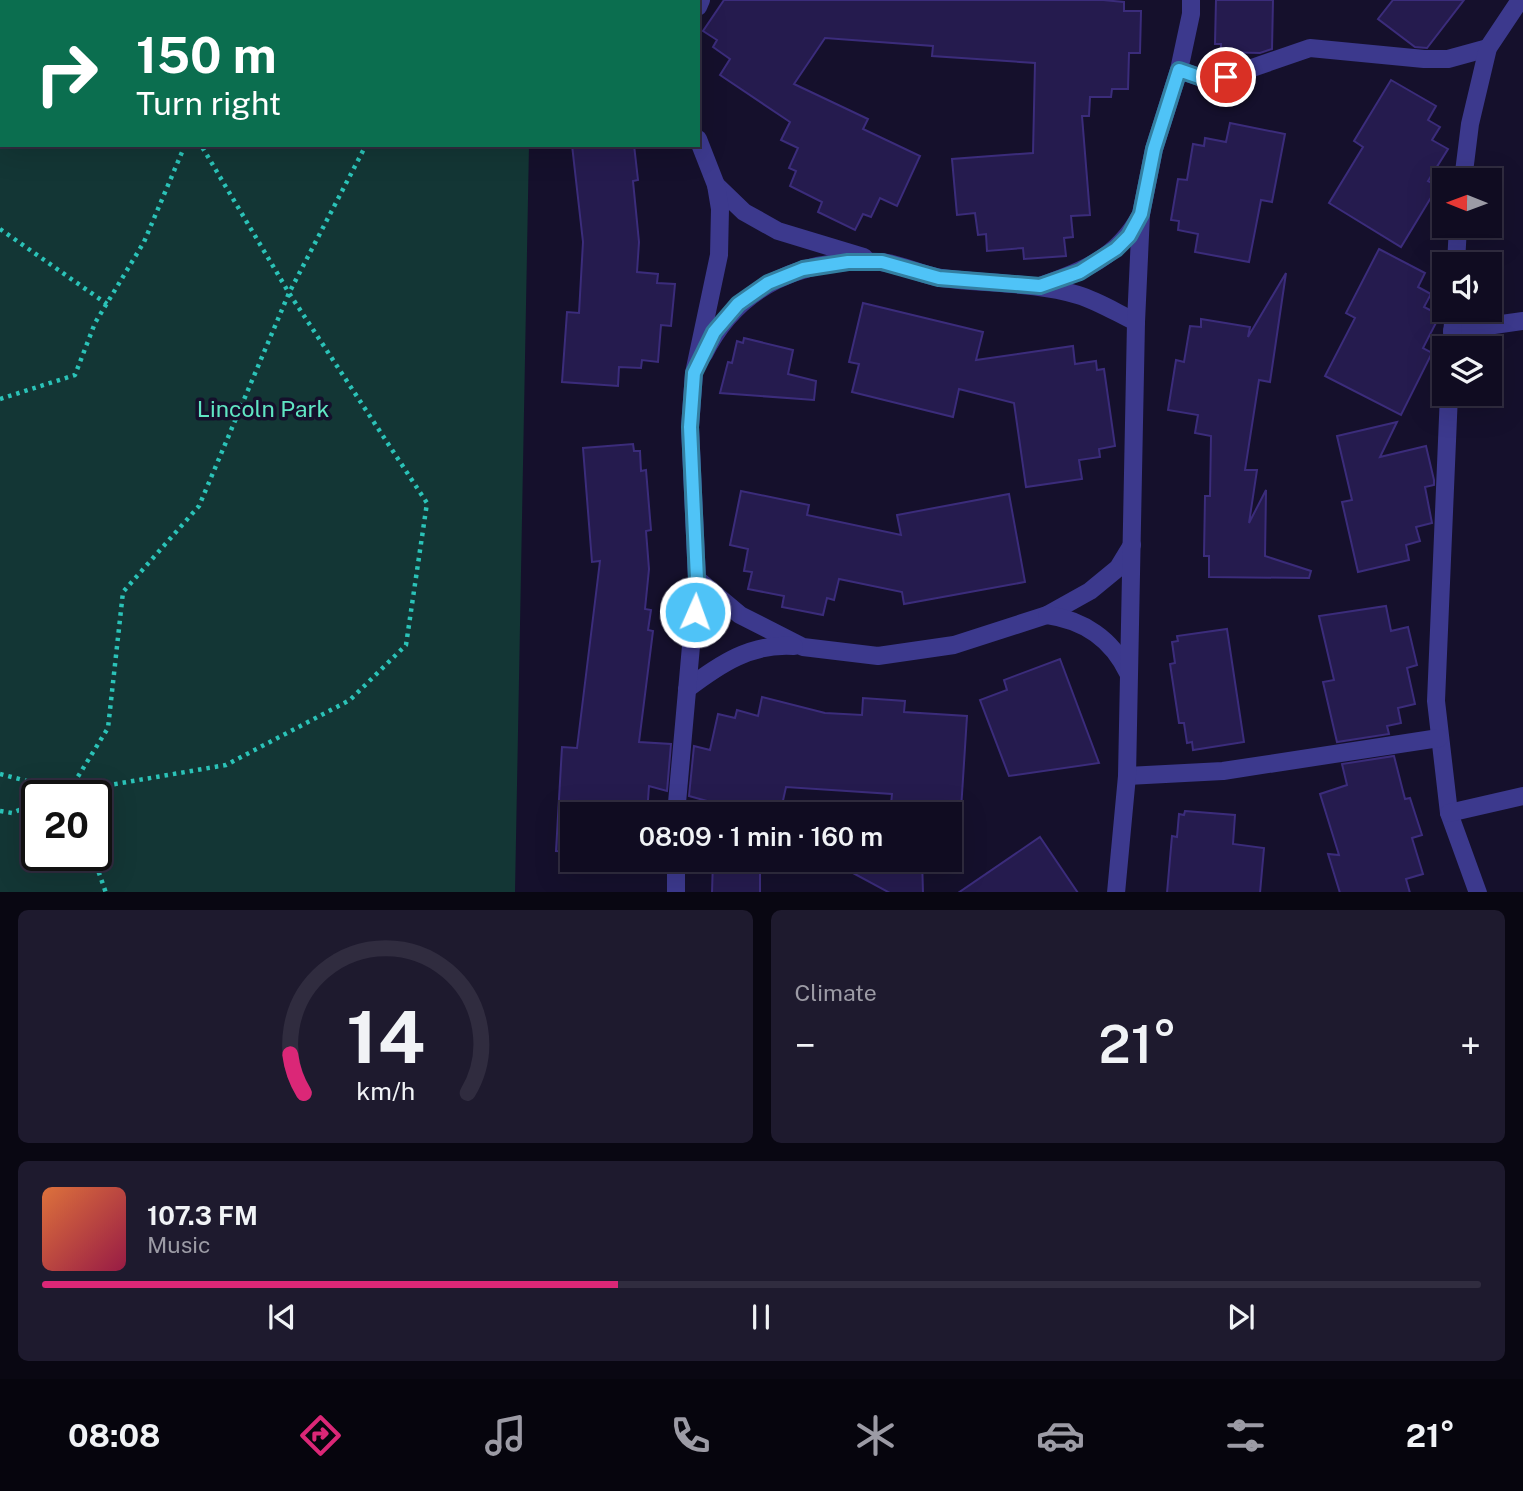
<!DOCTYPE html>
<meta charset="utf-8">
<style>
body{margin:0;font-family:"Public Sans",sans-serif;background:#1e1a2e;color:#f1f3f6;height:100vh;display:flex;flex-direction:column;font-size:26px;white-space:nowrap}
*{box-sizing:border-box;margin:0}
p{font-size:23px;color:#9c9ba5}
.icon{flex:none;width:38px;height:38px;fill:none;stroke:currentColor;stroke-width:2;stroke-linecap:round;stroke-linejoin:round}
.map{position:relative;height:892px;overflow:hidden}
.panel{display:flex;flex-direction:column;gap:18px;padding:18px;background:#090712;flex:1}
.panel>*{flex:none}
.hud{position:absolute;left:0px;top:0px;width:700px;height:147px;box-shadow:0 7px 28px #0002,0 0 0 2px #302c3f;background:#0b6e4f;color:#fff;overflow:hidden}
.needle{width:46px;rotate:271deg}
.buttons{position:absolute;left:1432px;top:168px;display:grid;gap:14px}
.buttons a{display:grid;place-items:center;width:70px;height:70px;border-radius:0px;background:#100c21;box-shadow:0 7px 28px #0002,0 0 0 2px #302c3f;font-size:35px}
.speed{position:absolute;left:21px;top:780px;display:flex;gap:14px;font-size:35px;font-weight:700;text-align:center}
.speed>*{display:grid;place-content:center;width:91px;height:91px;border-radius:50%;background:#100c21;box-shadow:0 7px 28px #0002,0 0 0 2px #302c3f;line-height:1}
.speed .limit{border:4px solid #111;border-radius:10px;background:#fff;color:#111}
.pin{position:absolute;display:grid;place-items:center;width:60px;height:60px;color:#fff;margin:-30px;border:4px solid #fff;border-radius:50%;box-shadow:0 2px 7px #0007}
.me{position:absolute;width:77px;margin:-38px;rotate:2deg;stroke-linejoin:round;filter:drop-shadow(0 0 5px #0008)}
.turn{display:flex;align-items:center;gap:24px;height:147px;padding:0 21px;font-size:32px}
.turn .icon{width:91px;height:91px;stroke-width:2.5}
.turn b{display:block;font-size:49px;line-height:60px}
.big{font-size:52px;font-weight:600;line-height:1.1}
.panel .widget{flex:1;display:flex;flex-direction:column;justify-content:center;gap:10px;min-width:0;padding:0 24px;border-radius:10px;background:#1e1a2e}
.panel .dial{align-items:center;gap:0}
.dial svg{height:182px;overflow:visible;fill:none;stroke:#302c3f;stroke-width:7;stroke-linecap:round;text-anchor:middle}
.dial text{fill:#f1f3f6;stroke:none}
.song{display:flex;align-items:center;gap:21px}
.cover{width:84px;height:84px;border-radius:10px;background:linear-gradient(135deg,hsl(20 70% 55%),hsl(340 70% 35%))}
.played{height:7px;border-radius:4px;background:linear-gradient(90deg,#db2777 40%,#302c3f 40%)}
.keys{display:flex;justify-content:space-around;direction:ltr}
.heat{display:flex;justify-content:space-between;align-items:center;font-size:38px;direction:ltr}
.panel .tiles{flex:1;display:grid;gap:18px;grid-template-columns:1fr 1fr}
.widget:last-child{grid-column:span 2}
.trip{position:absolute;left:560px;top:802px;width:402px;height:70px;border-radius:0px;background:#100c21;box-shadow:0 7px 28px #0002,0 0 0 2px #302c3f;font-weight:600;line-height:70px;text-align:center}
.menu{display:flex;height:112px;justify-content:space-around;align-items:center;background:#06050d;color:#9c9ba5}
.menu .icon{width:49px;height:49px}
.menu .on{color:#db2777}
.menu b{font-size:32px;color:#f1f3f6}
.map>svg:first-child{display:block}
.green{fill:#133635;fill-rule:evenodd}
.building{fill:#251b4e;stroke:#3b2c7b;stroke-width:2}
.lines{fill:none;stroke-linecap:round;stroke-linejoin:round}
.path{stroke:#2bc3b8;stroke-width:4.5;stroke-dasharray:3.5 5;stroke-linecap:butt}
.lane{stroke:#3c398d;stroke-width:18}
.route-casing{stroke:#337fa1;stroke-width:18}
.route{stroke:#4fc3f7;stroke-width:12}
.labels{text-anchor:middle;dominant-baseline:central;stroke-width:7;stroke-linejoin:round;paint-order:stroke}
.park-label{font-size:23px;fill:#60e6c3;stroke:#15102c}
</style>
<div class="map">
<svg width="1523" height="893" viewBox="0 0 1523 893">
<rect width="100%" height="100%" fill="#15102c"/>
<!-- green -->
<path class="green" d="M0 0H532L2 2V145H529L515 892H0ZM37 796H96V856H37Z"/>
<!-- building -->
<g class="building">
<path d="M724 0H1103L1124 2V11H1141L1140 53H1129L1128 89H1112L1111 97H1090L1089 116H1082L1090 215 1071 216 1073 237 1064 238 1066 256 1024 259 1023 248 987 251 986 234 978 235 975 213 957 215 952 159 1033 153 1035 63 932 56 933 46 825 38 794 84 868 119 863 129 920 156 897 206 880 198 871 217 863 214 855 230 818 212 822 202 790 186 796 171 789 168 798 148 781 140 790 122 720 75 730 59 713 47 717 40 703 31Z"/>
<path d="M1216 0H1273L1272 49 1260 53 1221 52V44H1215Z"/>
<path d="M1393 0H1464L1427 48 1415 47 1378 19Z"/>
<path d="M1391 80 1436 106 1428 120 1440 127 1432 140 1448 149 1428 181 1438 186 1401 247 1329 203 1363 147 1354 141Z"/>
<path d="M1230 123 1285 134 1272 202 1261 200 1249 262 1195 252 1198 234 1178 230 1179 221 1171 220 1178 179 1187 180 1193 144 1204 146 1205 138 1226 142Z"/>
<path d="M572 145H634L638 180 633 181 639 242 637 272 658 274 657 283 675 284 671 326 661 325 658 362 642 360 641 368 619 367 618 386 562 382 567 312 579 313 583 242Z"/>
<path d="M1379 249 1425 273 1418 287 1431 294 1424 307 1440 315 1423 348 1432 353 1401 415 1325 376 1355 318 1346 313Z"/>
<path d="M1286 273 1270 382 1259 380 1245 470H1257L1249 523 1266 490 1265 556 1311 571 1309 578 1209 577V556H1204L1205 496H1210L1211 436 1195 433 1198 415 1168 410 1176 360 1184 362 1190 326 1201 327V319L1250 327 1248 337Z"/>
<path d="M863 303 983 332 976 360 1073 346 1075 364 1096 361 1097 370 1104 369 1115 446 1099 449 1100 457 1079 460 1082 479 1026 487 1014 403 959 389 953 417 852 392 859 364 849 362Z"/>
<path d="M744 338 793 350 788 374 816 381 814 400 720 393 728 362 732 363 737 341 743 343Z"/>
<path d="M1397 422 1380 457 1426 446 1434 480V485L1425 487 1432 523 1416 527 1420 541 1406 545 1409 560 1358 572 1342 502 1352 500 1337 436Z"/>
<path d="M633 444 634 451H640L641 471 646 470 651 530 646 531 649 569 645 609 651 610 648 630 653 631 639 742 671 744 667 791 649 786 647 814H572V852L556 851 562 747 577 748 600 561 592 562 583 448Z"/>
<path d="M741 491 809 505 807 515 901 535 897 515 1009 494 1025 582 904 604 902 592 839 579 834 600 827 598 823 615 782 607 784 596 748 589 752 572 744 571 748 549 730 545Z"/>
<path d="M1386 606 1391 631 1408 627 1417 665 1407 668 1415 704 1398 708 1401 723 1387 726 1389 734 1337 742 1323 682 1334 680 1319 616Z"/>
<path d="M1227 629 1244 742 1193 750 1192 742 1187 743 1184 723H1179L1170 664 1175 663 1172 642 1178 641 1177 636Z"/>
<path d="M1060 659 1099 763 1009 776 980 700 1007 690 1004 680Z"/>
<path d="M762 697 825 713 862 715 863 698 905 701 904 712 967 716 961 810 921 807V814H890L892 794 786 787 780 814H723L725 806 689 796 694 746 710 750 718 714 735 718 737 710 758 716Z"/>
<path d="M1394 756 1405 799 1410 798 1422 835 1412 838 1423 874 1406 879 1410 893H1340L1328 854 1339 855 1320 794 1347 785 1342 764Z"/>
<path d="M1185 811 1235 815 1233 844 1264 848 1260 893H1167L1172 836 1177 837 1179 814 1184 815Z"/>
<path d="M1040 837 1078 893H958Z"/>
<path d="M584 859H645L644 866 583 862Z"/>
<path d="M713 859H760V893H712Z"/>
<path d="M827 859H922L923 893H890Z"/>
</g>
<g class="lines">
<!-- path -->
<g class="path">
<path d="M234 2V0"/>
<path d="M440 2 441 0"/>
<path d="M0 229 107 304"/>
<path d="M0 399 75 375 95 323 144 242 185 145"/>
<path d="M0 774 69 792 70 796"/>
<path d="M69 791 108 728 123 592 199 506 289 293 366 145"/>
<path d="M56 796 69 792 226 765 350 700 406 645 427 503 289 293 201 145"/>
<path d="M0 811 12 813 37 803"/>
<path d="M93 856 106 893"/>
</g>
<!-- lane -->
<g class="lane">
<path d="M698 7 701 0"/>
<path d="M1179 70 1205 79 1226 77 1310 48 1424 59H1448L1488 48"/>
<path d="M1463 180 1470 124 1488 48 1520 0"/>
<path d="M716 185 744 212 778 231 864 257"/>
<path d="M1456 264 1458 226"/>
<path d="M1040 286C1083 271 1117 258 1140 216"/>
<path d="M1452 331 1523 321"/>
<path d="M1451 348 1454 310"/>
<path d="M704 354C738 285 804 257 880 262 900 263 920 275 941 278 987 284 1034 282 1078 295 1098 301 1117 313 1136 322"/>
<path d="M1449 394 1436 701 1449 813 1478 893"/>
<path d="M697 579 740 615 803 647 878 656 954 645 1047 615 1090 591 1118 568 1132 545"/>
<path d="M1047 615C1083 620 1112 639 1128 673"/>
<path d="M687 689C720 664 751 643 794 646"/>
<path d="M1127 776 1223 771 1439 738"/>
<path d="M1449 813 1523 796"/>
<path d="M676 814 697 579 690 427 694 373 719 255 720 209 716 185 698 139"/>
<path d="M676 859V893"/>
<path d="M1116 893 1127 776 1136 322 1141 214 1154 149 1179 70 1191 14V0"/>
</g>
</g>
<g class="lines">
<defs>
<path id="route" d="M695 612 697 579 690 427 694 373 714 332 738 304 768 283 803 269 848 262H882L939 278 1040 286 1080 272 1116 249 1129 236 1141 214 1154 149 1179 70 1205 79 1226 77"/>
</defs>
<!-- route casing -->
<use href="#route" class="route-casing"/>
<!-- route -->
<use href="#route" class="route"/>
</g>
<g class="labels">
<!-- park labels -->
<g class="park-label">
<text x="263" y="408">Lincoln Park</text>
</g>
</g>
</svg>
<div class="buttons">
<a><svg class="needle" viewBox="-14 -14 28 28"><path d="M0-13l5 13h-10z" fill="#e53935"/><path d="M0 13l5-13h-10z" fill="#9c9ba5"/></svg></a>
<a><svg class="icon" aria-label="sound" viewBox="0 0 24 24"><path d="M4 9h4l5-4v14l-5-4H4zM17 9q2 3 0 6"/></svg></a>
<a><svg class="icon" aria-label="layers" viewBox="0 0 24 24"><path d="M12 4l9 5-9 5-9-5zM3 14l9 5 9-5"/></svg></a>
</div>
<div class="speed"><div class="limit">20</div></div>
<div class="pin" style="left:1226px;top:77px;background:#d93025"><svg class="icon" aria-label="arrive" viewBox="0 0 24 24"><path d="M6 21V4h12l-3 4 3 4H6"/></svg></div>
<svg class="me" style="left:695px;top:612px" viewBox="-20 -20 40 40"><circle r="17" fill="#4fc3f7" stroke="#fff" stroke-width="3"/><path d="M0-11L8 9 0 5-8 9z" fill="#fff"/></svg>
<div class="trip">08:09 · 1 min · 160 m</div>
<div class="hud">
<div class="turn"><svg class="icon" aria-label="right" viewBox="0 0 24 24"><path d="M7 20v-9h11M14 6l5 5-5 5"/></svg><div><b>150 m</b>Turn right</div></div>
</div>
</div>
<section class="panel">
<div class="tiles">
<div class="widget dial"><svg viewBox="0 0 100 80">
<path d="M14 69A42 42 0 1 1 86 69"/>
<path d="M14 69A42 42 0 0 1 8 52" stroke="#db2777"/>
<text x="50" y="56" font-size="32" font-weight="700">14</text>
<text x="50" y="72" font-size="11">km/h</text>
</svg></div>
<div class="widget"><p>Climate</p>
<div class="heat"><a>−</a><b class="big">21°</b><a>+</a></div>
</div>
<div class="widget">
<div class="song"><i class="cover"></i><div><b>107.3 FM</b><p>Music</p></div></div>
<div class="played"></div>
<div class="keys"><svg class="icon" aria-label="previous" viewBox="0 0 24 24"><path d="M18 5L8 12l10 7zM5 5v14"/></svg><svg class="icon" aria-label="pause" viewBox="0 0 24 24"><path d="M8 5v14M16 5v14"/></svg><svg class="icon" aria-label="next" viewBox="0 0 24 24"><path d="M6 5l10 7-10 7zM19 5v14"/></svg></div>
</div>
</div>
</section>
<nav class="menu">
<b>08:08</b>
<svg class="icon on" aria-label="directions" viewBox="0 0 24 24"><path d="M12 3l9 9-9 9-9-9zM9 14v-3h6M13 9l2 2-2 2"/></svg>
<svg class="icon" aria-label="music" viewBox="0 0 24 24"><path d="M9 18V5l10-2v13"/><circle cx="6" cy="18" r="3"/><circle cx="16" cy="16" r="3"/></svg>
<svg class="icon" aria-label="phone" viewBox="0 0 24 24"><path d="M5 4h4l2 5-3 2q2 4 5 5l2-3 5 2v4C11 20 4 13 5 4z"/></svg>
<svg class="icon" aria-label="climate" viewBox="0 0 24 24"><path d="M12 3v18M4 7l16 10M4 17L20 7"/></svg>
<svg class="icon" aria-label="car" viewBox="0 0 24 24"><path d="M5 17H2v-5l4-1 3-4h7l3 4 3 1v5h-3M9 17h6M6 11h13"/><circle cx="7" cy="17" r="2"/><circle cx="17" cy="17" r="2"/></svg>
<svg class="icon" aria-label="filters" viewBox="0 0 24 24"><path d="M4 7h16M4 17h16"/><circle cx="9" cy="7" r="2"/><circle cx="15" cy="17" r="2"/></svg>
<b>21°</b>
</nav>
